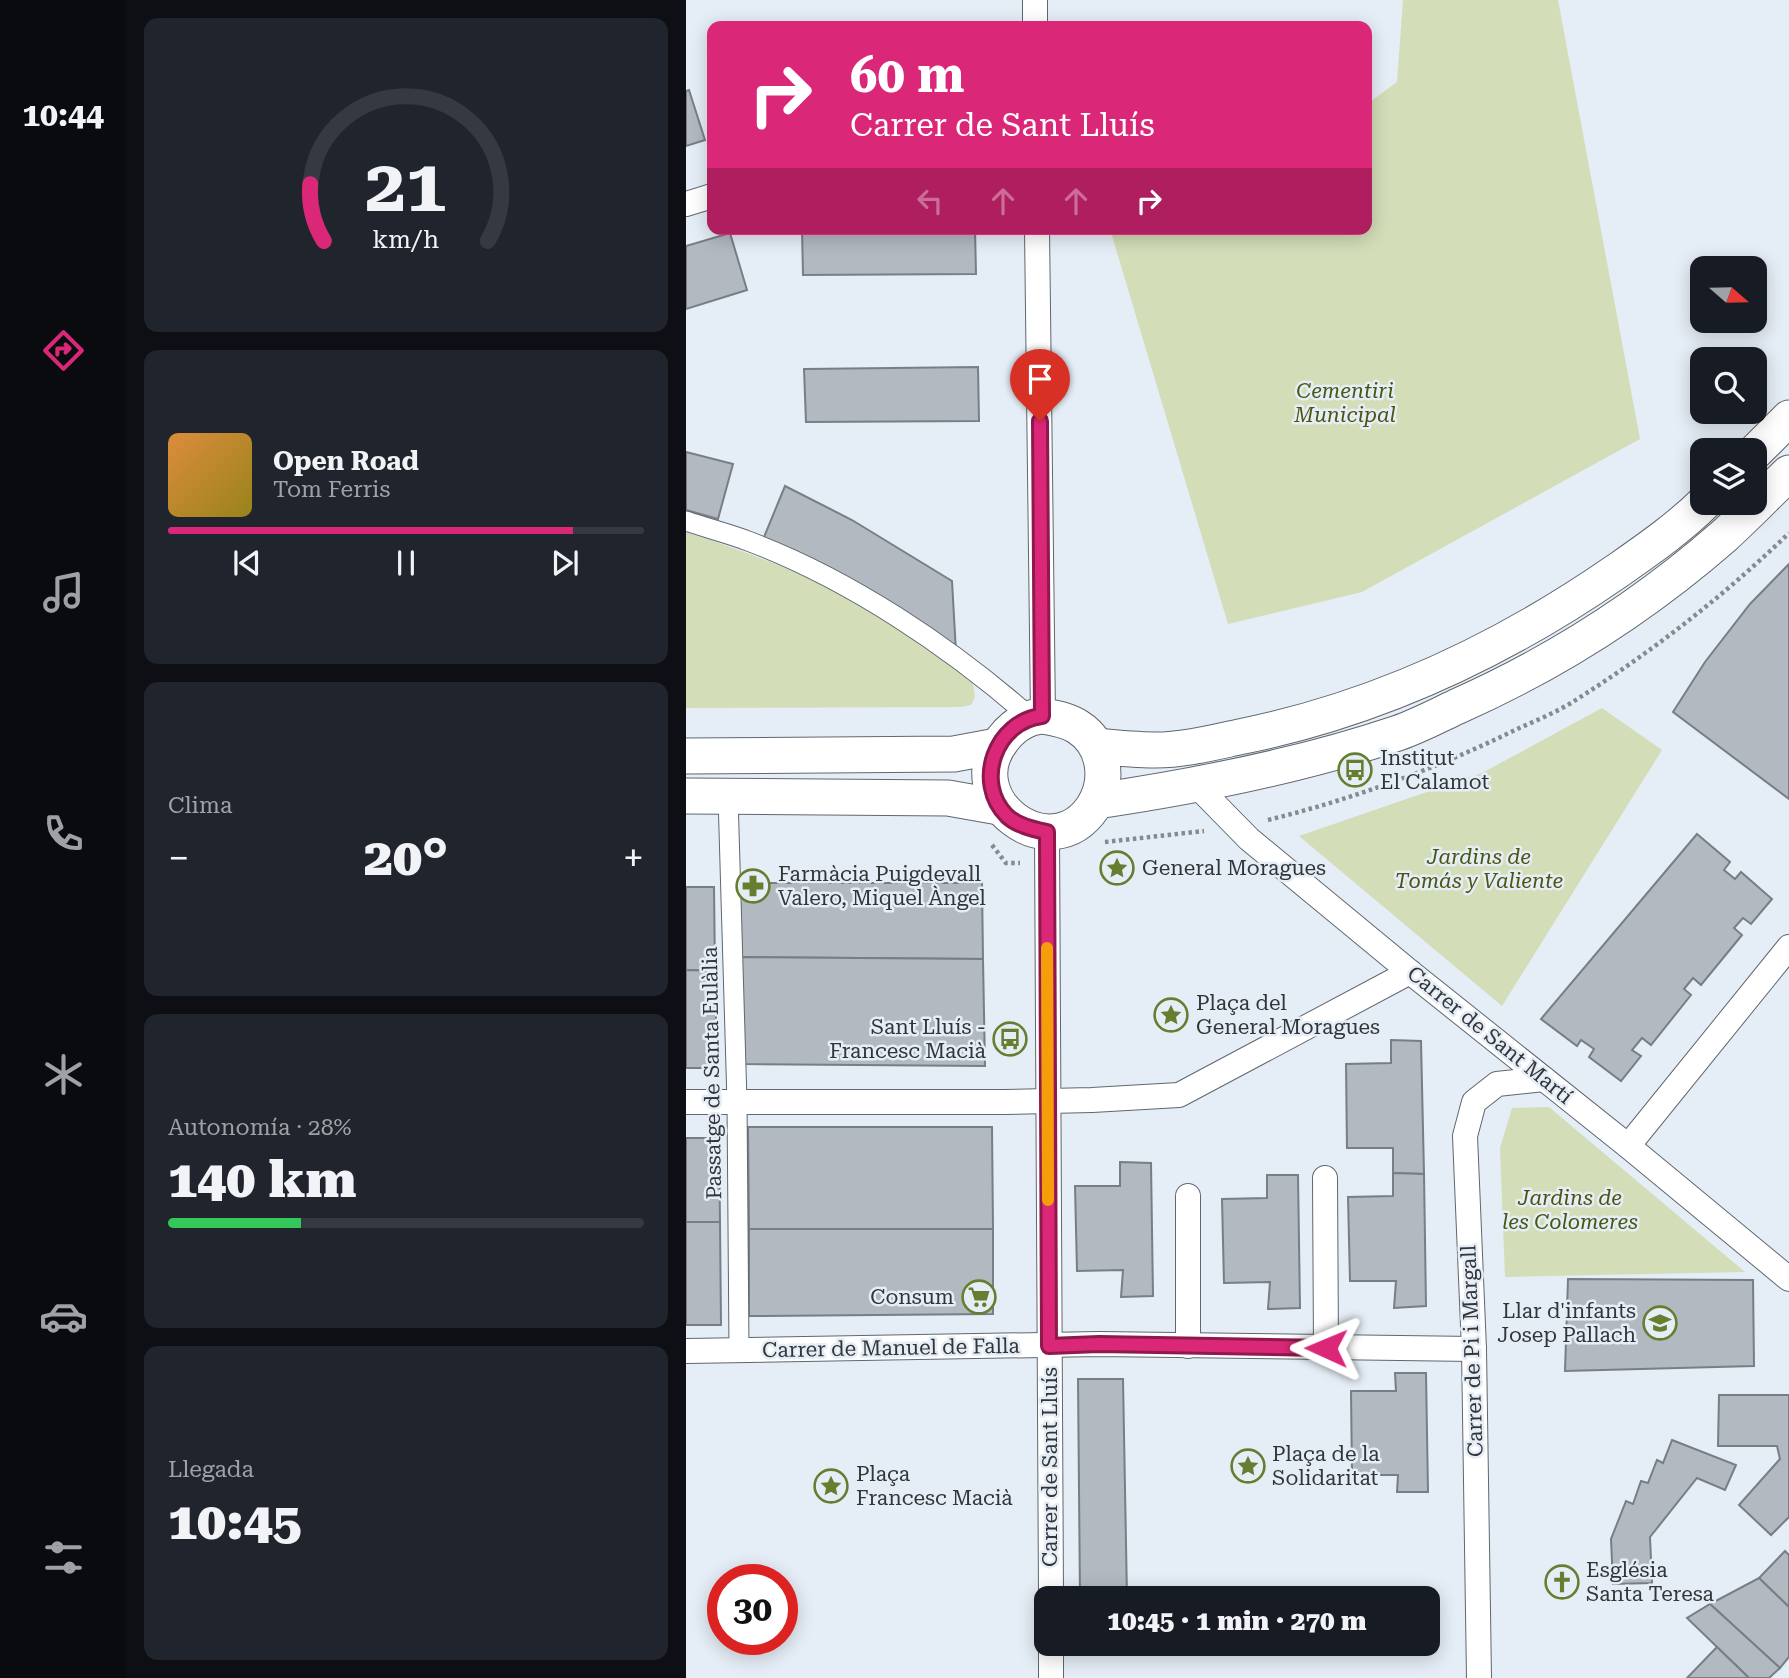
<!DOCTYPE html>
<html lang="es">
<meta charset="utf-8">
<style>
body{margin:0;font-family:"Roboto Serif",serif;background:#20242c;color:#f1f3f6;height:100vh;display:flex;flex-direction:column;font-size:26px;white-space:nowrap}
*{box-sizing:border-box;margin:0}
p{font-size:23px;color:#9ea1a6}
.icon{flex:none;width:38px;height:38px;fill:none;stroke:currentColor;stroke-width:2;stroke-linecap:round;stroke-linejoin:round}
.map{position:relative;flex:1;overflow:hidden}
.side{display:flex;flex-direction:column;gap:18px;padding:18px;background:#0d0f14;width:560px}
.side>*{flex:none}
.guide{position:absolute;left:21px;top:21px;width:665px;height:214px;border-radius:14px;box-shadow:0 4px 18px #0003;background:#db2777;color:#fff;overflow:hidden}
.needle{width:46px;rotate:110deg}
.tools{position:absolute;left:1004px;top:256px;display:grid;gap:14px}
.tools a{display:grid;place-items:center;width:77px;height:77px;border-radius:14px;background:#171b24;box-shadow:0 4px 18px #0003;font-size:35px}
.speed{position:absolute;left:21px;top:1564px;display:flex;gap:14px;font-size:35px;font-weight:700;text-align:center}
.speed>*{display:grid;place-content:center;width:91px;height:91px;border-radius:50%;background:#171b24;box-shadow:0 4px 18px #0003;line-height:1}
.speed .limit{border:10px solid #d22;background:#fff;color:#111}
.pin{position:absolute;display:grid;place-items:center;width:60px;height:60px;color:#fff;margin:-72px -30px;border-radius:50% 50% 50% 0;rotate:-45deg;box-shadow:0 0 7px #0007}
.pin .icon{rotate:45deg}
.me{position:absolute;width:77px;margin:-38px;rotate:271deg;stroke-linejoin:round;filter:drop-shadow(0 0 5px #0008)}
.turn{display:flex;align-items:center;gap:24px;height:147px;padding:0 28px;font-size:32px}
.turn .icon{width:91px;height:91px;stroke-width:2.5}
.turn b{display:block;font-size:49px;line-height:60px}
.lanes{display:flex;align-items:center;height:66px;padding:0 28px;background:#0003;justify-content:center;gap:35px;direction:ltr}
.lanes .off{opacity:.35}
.big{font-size:52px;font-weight:800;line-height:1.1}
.side .widget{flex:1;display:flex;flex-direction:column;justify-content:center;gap:10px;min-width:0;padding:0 24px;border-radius:14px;background:#20242c}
.side .dial{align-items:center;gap:0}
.dial svg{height:182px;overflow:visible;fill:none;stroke:#363941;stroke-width:7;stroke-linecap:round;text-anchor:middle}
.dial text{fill:#f1f3f6;stroke:none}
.song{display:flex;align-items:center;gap:21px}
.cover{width:84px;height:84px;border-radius:10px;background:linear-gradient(135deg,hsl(30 70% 55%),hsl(50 70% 35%))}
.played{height:7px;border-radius:4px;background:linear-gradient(90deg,#db2777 85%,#363941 85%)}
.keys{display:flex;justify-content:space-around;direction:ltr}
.heat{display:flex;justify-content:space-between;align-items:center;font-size:38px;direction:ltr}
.charge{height:10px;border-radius:5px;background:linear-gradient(90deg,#34c759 28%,#363941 0)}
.trip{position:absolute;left:348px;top:1586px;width:406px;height:70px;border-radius:14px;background:#171b24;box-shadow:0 4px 18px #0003;font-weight:800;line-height:70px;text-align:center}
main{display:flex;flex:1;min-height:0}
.menu{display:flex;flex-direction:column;width:126px;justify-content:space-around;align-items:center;background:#090b0e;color:#9ea1a6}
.menu .icon{width:49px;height:49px}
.menu .current{color:#db2777}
.menu b{font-size:32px;color:#f1f3f6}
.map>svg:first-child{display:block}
.green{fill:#d3ddb7}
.building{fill:#b2b9c1;stroke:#777e85;stroke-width:2}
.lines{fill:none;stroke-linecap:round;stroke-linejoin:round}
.pedestrian-casing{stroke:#60676e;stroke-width:21}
.minor-casing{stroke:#60676e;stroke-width:26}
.secondary-casing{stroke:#60676e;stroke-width:37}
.path{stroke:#858a90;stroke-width:4.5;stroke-dasharray:3.5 3.5;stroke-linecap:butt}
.pedestrian{stroke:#fff;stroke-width:19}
.minor{stroke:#fff;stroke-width:24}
.secondary{stroke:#fff;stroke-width:35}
.route-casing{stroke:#8e194d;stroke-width:18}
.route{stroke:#db2777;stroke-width:12}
.slow{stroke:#f59e0b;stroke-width:12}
.labels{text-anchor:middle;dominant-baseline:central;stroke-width:5;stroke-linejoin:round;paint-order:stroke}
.park-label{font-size:21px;font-style:italic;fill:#4b5611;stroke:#e5edf6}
.poi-label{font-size:21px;fill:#333639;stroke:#e5edf6;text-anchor:start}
.street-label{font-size:21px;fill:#333639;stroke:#e5edf6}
</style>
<main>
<nav class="menu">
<b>10:44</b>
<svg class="icon current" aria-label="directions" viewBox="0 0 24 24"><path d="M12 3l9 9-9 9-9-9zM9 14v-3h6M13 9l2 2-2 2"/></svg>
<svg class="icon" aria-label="music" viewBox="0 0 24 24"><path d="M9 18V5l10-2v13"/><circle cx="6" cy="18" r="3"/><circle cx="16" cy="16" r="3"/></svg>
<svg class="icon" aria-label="phone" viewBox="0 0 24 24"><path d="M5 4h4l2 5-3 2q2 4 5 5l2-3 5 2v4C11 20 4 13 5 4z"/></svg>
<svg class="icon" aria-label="climate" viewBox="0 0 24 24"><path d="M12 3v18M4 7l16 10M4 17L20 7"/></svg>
<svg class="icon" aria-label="car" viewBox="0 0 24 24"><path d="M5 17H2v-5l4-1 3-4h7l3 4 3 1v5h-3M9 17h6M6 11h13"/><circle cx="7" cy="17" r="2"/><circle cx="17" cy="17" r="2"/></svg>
<svg class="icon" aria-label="filters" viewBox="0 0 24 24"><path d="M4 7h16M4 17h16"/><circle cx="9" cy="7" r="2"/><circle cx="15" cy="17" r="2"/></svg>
</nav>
<section class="side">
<div class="widget dial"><svg viewBox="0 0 100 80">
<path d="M14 69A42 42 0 1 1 86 69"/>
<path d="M14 69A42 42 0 0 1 8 44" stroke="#db2777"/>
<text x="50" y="56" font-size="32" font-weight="700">21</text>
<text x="50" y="72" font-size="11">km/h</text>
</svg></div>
<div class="widget">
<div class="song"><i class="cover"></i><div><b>Open Road</b><p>Tom Ferris</p></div></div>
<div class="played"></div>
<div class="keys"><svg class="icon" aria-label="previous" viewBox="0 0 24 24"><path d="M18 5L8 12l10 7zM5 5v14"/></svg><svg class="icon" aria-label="pause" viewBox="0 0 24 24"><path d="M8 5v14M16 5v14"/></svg><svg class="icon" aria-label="next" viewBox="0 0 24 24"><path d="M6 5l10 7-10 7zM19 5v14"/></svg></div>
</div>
<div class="widget"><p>Clima</p>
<div class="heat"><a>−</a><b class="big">20°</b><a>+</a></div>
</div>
<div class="widget"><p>Autonomía · 28%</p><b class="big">140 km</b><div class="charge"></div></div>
<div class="widget"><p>Llegada</p><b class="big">10:45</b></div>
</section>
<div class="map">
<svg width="1103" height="1678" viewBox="0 0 1103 1678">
<rect width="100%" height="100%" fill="#e5edf6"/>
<!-- green -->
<g class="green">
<path d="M717 0H872L954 439 676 592 542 624 424 229H681V104L711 82Z"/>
<path d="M0 532C74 556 144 583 211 624 237 641 262 664 287 684L289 697 285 705 274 707 0 708Z"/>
<path d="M916 708 976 750 816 1006 613 836 796 773Z"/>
<path d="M863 1107 1059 1272 819 1277 814 1148 826 1108Z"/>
</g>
<!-- building -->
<g class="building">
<path d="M3 90 19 140 0 146V91Z"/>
<path d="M116 229H289L290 274 117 275Z"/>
<path d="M44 233 61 290 0 309V246Z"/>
<path d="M292 367 293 421 120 422 118 369Z"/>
<path d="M0 452 47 464 32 519 0 510Z"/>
<path d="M99 486 166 520 266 581 270 652 78 537Z"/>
<path d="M1103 564V799L987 712 1019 662 1064 604Z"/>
<path d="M1011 834 1044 862 1038 870 1049 879 1055 872 1086 899 1065 924 1057 918 1048 928 1056 935 1015 985 1007 978 998 989 1005 995 965 1045 956 1038 946 1050 955 1056 935 1081 903 1057 908 1049 895 1040 891 1046 855 1019Z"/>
<path d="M53 883H296L297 959 55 957Z"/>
<path d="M0 887H28L29 971 0 970Z"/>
<path d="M55 957 297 959 299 1066 58 1064Z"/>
<path d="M0 970 29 971 31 1068H0Z"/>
<path d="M705 1040 735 1041 738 1174 707 1173V1148H661L660 1064 705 1063Z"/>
<path d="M62 1127H306L307 1229H63Z"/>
<path d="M0 1138H33L34 1222H0Z"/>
<path d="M434 1162 465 1163 467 1296 435 1297 437 1270 391 1271 389 1186H434Z"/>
<path d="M707 1173 738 1174 740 1306 708 1308 710 1281H664L662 1197 707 1196Z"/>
<path d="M581 1175H612L614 1308 582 1309 584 1282 538 1283 536 1199 581 1198Z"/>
<path d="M0 1222H34L35 1325H0Z"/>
<path d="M63 1229H307V1314L63 1316Z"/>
<path d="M882 1279 1067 1280 1068 1366 879 1371Z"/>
<path d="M709 1373H740L742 1492H711L712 1475H666L665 1391H710Z"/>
<path d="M392 1379H437L441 1598H394Z"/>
<path d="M1033 1395H1103V1517L1085 1535 1053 1505 1094 1459 1091 1446H1032Z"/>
<path d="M986 1440 1050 1465 1039 1490 1011 1478 964 1537 966 1583 927 1584 925 1539 940 1501 947 1504 955 1481 962 1483 971 1460 977 1463Z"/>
<path d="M1099 1551 1103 1555V1607L1073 1578Z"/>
<path d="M1073 1578 1103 1607V1657L1094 1668 1024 1604Z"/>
<path d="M1024 1604 1094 1668 1083 1678H1063L1001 1618Z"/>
<path d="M394 1643H563L394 1645Z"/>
<path d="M1031 1647 1063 1678H1001Z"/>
</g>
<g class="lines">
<defs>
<g id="pedestrian">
<path d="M0 521C20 528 41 533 62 541 163 579 263 646 344 717"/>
<path d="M42 796 51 1102 53 1350"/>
</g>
<g id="minor">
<path d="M349 0V26"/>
<path d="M0 204 26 196"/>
<path d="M351 229 357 716"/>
<path d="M510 785 563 839 724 972 942 1146 1103 1279"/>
<path d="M361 833 365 1598"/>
<path d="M0 1102H318L406 1100 493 1095 724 972"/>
<path d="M942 1146 1103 947"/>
<path d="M639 1178 640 1348"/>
<path d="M502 1196V1346"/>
<path d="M0 1351 413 1344 788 1349"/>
<path d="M365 1643V1678"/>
<path d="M793 1678 788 1349 779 1136 788 1102 811 1084 858 1079"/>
</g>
<g id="secondary">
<path d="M1069 452 1103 418"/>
<path d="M357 716C369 718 382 720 392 727 419 744 424 781 407 807 364 871 269 798 317 739 327 726 340 717 357 716Z"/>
<path d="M411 746C430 748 449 750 469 750 497 750 525 743 553 737 689 710 817 650 931 571 961 550 993 528 1019 502"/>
<path d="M0 756 268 754 311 746"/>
<path d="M0 796 262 798 313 807"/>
<path d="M411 801C513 786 614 766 712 733 732 726 751 716 770 707 867 664 958 606 1038 536 1060 516 1081 494 1103 473"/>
</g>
</defs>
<!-- pedestrian casing -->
<use href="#pedestrian" class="pedestrian-casing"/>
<!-- minor casing -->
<use href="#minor" class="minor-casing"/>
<!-- secondary casing -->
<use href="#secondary" class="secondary-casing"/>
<!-- path -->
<g class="path">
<path d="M582 820C667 799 749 769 827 731 846 722 867 714 885 703 963 654 1037 597 1103 533"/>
<path d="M419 842 518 831"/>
<path d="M306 845 320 863H334"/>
</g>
<!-- pedestrian -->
<use href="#pedestrian" class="pedestrian"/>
<!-- minor -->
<use href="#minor" class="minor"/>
<!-- secondary -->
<use href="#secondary" class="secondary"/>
</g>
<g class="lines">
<defs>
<path id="route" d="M354 421 356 716C310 721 287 782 321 816 332 826 347 829 361 832L363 1346 413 1344 640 1348"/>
</defs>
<!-- route casing -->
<use href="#route" class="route-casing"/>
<!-- route -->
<use href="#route" class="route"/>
<!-- slow -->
<path class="slow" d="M361 948 362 1200"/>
</g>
<!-- icons -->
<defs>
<symbol id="bus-ring" viewBox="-11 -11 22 22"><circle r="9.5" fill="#e5edf6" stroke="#677d2f" stroke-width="1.5"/><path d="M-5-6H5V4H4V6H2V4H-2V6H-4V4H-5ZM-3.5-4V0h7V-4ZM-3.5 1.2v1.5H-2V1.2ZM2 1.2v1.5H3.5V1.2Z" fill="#677d2f"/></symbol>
<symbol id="sight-ring" viewBox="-11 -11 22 22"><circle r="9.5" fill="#e5edf6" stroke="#677d2f" stroke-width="1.5"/><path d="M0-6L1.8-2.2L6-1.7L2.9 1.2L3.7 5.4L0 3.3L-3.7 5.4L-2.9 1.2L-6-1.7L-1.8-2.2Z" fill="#677d2f"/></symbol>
<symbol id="pharmacy-ring" viewBox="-11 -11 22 22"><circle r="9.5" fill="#e5edf6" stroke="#677d2f" stroke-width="1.5"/><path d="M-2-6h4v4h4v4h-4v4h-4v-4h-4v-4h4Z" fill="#677d2f"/></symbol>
<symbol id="supermarket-ring" viewBox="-11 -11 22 22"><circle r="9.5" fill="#e5edf6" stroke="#677d2f" stroke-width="1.5"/><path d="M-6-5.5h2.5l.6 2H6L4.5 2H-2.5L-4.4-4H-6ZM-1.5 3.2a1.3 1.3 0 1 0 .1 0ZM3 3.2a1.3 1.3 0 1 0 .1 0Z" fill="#677d2f"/></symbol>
<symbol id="school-ring" viewBox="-11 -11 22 22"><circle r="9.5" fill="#e5edf6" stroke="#677d2f" stroke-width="1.5"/><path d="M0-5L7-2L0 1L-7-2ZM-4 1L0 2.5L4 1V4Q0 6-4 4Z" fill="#677d2f"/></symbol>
<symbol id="church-ring" viewBox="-11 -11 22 22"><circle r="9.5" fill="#e5edf6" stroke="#677d2f" stroke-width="1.5"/><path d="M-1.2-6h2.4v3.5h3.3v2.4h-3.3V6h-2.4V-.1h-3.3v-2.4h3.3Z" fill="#677d2f"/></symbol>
</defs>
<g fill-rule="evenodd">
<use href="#bus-ring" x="650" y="751" width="38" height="38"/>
<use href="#sight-ring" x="412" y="849" width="38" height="38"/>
<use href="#pharmacy-ring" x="48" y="867" width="38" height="38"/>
<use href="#sight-ring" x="466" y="996" width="38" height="38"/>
<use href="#bus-ring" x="305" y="1020" width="38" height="38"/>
<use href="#supermarket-ring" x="274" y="1278" width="38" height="38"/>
<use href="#school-ring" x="955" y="1304" width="38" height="38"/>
<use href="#sight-ring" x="543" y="1447" width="38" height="38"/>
<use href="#sight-ring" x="126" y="1467" width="38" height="38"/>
<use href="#church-ring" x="857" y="1563" width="38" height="38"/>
</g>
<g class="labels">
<!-- park labels -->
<g class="park-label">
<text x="659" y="391">Cementiri<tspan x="659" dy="24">Municipal</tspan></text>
<text x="793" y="857">Jardins de<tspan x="793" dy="24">Tomás y Valiente</tspan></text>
<text x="884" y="1198">Jardins de<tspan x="884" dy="24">les Colomeres</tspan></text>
</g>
<!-- poi labels -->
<g class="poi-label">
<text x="694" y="758">Institut<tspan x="694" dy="24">El Calamot</tspan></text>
<text x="456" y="868">General Moragues</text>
<text x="92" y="874">Farmàcia Puigdevall<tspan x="92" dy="24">Valero, Miquel Àngel</tspan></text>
<text x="510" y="1003">Plaça del<tspan x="510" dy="24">General Moragues</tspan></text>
<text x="300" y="1027" text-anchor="end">Sant Lluís -<tspan x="300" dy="24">Francesc Macià</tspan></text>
<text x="268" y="1297" text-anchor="end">Consum</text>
<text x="950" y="1311" text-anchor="end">Llar d'infants<tspan x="950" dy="24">Josep Pallach</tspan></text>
<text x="586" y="1454">Plaça de la<tspan x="586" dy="24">Solidaritat</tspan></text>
<text x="170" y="1474">Plaça<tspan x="170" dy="24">Francesc Macià</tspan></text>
<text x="900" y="1570">Església<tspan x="900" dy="24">Santa Teresa</tspan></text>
</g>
<!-- street labels -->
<g class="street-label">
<text transform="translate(804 1035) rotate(39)">Carrer de Sant Martí</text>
<text transform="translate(26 1073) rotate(-91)">Passatge de Santa Eulàlia</text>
<text transform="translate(205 1348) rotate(-1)">Carrer de Manuel de Falla</text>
<text transform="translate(786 1351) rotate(-92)">Carrer de Pi i Margall</text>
<text transform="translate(364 1467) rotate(-90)">Carrer de Sant Lluís</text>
</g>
</g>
</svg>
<div class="tools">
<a><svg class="needle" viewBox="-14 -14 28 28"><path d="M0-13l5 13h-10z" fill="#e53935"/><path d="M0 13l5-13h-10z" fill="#9ea1a6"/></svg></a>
<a><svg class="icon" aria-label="search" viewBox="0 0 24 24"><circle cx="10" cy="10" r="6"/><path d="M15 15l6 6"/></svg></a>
<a><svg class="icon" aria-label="layers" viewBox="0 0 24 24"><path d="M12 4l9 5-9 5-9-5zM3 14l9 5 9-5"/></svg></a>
</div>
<div class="speed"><div class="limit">30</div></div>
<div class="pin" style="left:354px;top:421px;background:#d93025"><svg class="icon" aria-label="arrive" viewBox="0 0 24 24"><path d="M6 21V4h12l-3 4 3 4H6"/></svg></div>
<svg class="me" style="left:640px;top:1348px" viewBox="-20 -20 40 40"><path d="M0-17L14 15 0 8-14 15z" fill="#db2777" stroke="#fff" stroke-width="4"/></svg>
<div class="trip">10:45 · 1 min · 270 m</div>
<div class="guide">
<div class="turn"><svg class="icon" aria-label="right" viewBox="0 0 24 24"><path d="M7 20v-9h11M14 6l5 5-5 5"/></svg><div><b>60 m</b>Carrer de Sant Lluís</div></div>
<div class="lanes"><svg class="icon off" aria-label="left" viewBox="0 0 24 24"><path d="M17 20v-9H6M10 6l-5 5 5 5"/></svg><svg class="icon off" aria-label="ahead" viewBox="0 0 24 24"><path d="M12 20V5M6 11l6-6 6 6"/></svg><svg class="icon off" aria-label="ahead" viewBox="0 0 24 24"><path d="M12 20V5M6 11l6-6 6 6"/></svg><svg class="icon" aria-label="right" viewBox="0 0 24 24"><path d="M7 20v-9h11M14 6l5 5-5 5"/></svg></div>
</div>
</div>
</main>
